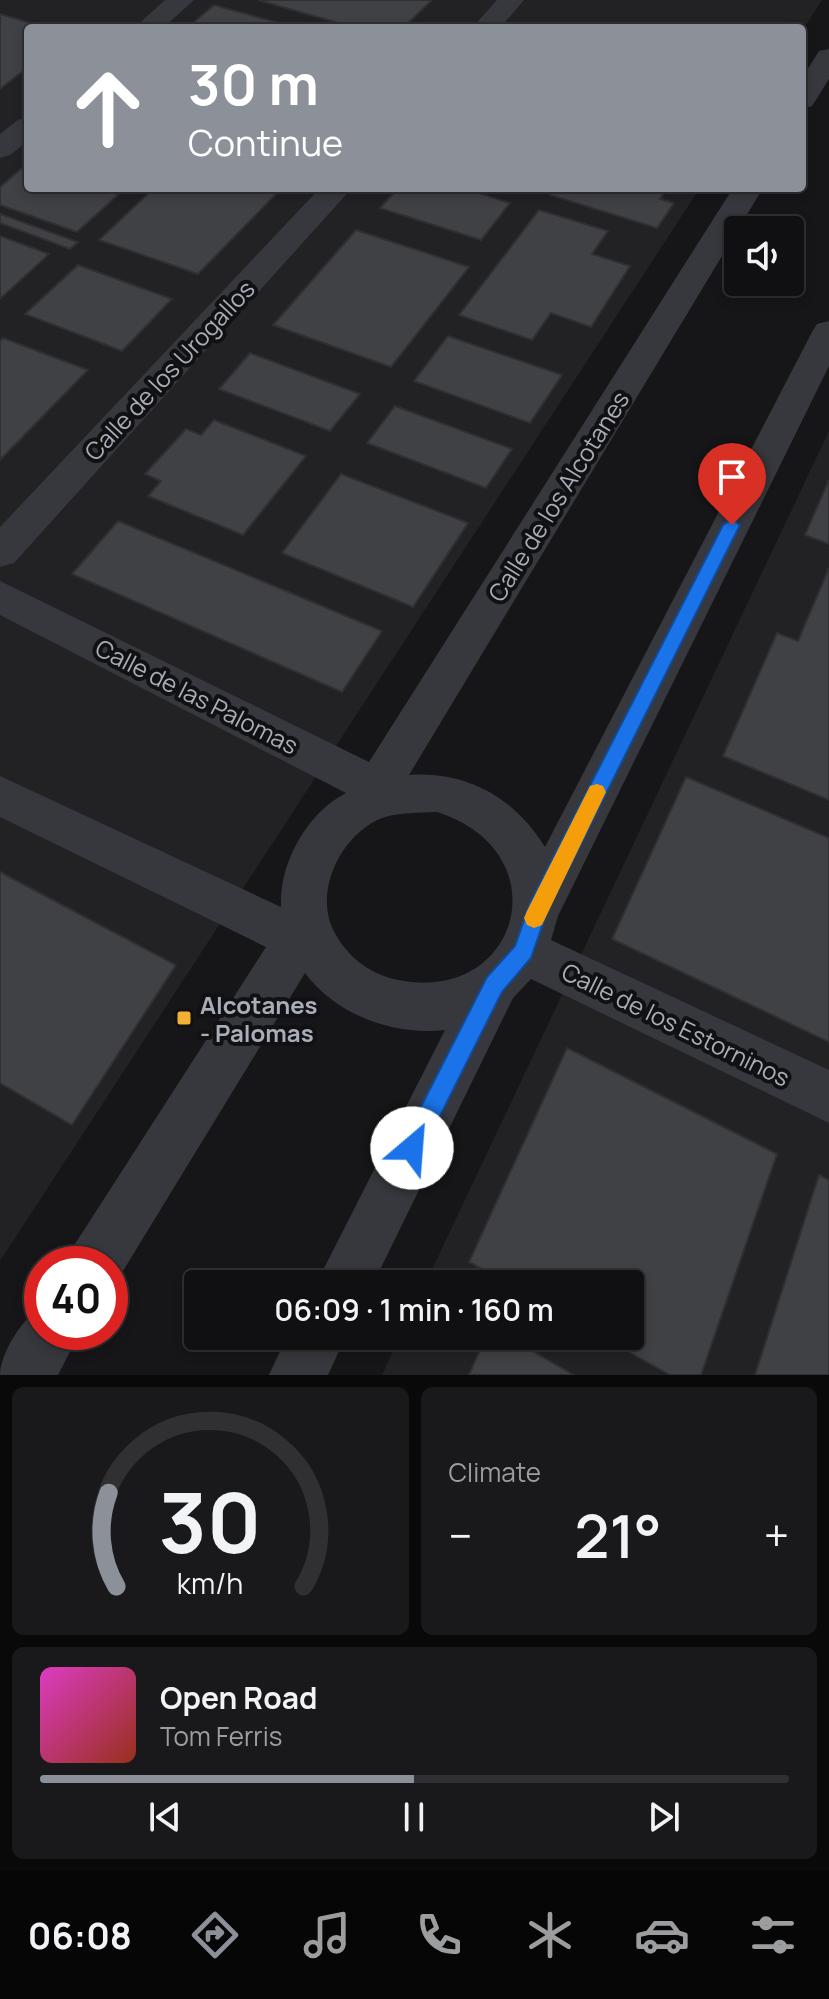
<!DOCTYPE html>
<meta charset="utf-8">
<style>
body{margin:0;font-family:Manrope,sans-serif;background:#19191b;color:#f1f3f6;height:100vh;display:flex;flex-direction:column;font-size:30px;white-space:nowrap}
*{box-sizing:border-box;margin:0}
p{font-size:26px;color:#9c9d9f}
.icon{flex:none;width:44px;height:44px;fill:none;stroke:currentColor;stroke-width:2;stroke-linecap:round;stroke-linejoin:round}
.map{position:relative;height:1375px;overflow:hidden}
.side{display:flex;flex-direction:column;gap:12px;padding:12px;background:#09090a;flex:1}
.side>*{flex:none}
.hud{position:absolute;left:24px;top:24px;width:782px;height:168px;border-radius:8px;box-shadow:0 4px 12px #0003,0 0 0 2px #303032;background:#8c9099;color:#fff;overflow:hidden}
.buttons{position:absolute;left:724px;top:216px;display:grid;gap:16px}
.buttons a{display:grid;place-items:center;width:80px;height:80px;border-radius:8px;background:#101012;box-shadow:0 4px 12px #0003,0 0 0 2px #303032;font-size:40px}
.speed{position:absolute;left:24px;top:1246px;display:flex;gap:16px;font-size:40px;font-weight:700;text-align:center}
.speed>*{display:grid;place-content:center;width:104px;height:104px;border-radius:50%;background:#101012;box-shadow:0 4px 12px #0003,0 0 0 2px #303032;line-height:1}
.speed .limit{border:12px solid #d22;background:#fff;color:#111}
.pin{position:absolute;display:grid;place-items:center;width:68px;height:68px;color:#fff;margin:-82px -34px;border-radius:50% 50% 50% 0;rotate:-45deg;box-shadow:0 0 8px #0007}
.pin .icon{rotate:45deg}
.me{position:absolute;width:88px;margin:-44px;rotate:27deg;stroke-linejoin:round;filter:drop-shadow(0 0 6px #0008)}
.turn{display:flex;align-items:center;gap:28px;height:168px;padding:0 32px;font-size:36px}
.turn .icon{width:104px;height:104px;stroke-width:2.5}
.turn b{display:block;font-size:56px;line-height:68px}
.big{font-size:60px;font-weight:600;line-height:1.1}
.side .card{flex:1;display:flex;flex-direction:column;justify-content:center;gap:12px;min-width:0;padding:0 28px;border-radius:12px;background:#19191b}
.side .dial{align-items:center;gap:0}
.dial svg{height:208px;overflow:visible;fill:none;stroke:#303032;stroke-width:7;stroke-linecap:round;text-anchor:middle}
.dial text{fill:#f1f3f6;stroke:none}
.song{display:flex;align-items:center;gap:24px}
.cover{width:96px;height:96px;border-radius:12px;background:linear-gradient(135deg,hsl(310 70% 55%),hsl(10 70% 35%))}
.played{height:8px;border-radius:4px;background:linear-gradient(90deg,#8c9099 50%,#303032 50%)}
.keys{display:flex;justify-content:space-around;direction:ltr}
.heat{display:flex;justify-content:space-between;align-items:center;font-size:44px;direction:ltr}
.side .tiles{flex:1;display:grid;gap:12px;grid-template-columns:1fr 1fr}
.card:last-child{grid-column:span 2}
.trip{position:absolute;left:184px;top:1270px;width:460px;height:80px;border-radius:8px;background:#101012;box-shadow:0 4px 12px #0003,0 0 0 2px #303032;font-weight:600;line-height:80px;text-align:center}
.tabs{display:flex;height:128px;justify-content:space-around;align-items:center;background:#060607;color:#9c9d9f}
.tabs .icon{width:56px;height:56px}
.tabs .on{color:#8c9099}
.tabs b{font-size:36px;color:#f1f3f6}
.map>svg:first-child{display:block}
.built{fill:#222225}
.building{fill:#404145;stroke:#303034;stroke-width:2}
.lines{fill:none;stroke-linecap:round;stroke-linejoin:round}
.minor{fill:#37383d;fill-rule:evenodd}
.route{fill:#1a73e8;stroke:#114b97;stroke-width:2}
.slow{fill:#f59e0b}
.poi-dot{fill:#f2b134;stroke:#111113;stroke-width:3}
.labels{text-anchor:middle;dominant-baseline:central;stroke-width:8;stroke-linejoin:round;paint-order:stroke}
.street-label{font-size:24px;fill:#a8adb8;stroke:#111113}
.poi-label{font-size:24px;font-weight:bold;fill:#a8adb8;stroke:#111113;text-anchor:start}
</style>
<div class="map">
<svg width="829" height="1375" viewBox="0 0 829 1375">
<rect width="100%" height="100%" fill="#161618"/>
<!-- built -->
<g class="built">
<path d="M0 0H822L802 31V28H28V188H700L0 1261Z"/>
<path d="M829 431V1375H382L400 1336H630V1284H425Z"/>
</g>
<!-- building -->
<g class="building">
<path d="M258 0H432L403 28H356Z"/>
<path d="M214 5 297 28H187Z"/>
<path d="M0 14 47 28H28V67L0 89Z"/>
<path d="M28 163V188H114L122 191 77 232 0 205V187Z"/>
<path d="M154 188H282L198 274 99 240Z"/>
<path d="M398 188H463L510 203 481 240 380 208Z"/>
<path d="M555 188H667L660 199 674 203 657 228 550 195Z"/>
<path d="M539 210 608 231 592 254 630 266 591 327 551 313 532 340 459 315Z"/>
<path d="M0 214 78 242 70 249 0 223Z"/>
<path d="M356 230 469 267 391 367 273 325Z"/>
<path d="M0 236 49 254 0 299Z"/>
<path d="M78 265 172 299 122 351 25 314Z"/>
<path d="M448 336 562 375 530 423 414 381Z"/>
<path d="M3 338 88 370 0 460V341Z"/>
<path d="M250 353 360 394 330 431 219 389Z"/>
<path d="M395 406 512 449 486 488 367 443Z"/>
<path d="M214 420 306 456 243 535 148 496 161 481 145 474 186 429 201 435Z"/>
<path d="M341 474 468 523 413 607 282 553Z"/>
<path d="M829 480V544L805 535Z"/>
<path d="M118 521 382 631 342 692 72 574Z"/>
<path d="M829 568V800L723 756 777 633 798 641Z"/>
<path d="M686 777 829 838V1042L612 939Z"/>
<path d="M0 872 176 965 72 1125 0 1083Z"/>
<path d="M567 1048 777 1154 701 1375H670L601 1336H630V1284H509L469 1262Z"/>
<path d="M819 1175 829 1180V1375H755Z"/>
<path d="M486 1336H506L574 1375H469Z"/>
</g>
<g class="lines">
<!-- minor -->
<g class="minor">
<path d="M165 0H194L163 28H134Z"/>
<path d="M497 0H524L500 28H472Z"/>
<path d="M829 49V79L812 106 802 109V78L819 51Z"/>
<path d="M28 117V141L10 155 0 158V134L18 120Z"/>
<path d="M320 188H352L14 563 0 567V527Z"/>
<path d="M733 188H763L409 775C467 771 515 798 545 847L812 332 817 324 829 321V366L558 916 551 940 829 1070V1123L531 979 513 998 373 1284H316L445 1030C394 1036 336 1015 305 973L115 1284 110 1285V1264H67L75 1244 266 947 0 817V776L281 907C279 863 307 813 346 793L0 615V581L369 762ZM437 812C560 851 521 1000 404 981 375 977 351 961 336 935 311 894 341 834 382 818 399 812 420 813 437 812Z"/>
<path d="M42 1308V1332H80L58 1375H0C0 1354 23 1316 42 1308Z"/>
<path d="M287 1336H346L328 1375H269Z"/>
</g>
</g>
<!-- route -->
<path class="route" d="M732 519 740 525 547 912 531 958 502 992 420 1156 412 1159 404 1156 401 1148 404 1140 487 977 515 946 530 903 723 525Z"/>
<!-- slow -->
<path class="slow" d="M597 784 603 786 606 792 542 925 534 928 527 925 524 918 527 911 590 786Z"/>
<!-- markers -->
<rect class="poi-dot" x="176" y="1010" width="16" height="16" rx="4"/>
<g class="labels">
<!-- street labels -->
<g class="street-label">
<text transform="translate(169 370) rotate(-47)">Calle de los Urogallos</text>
<text transform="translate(558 496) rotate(-58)">Calle de los Alcotanes</text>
<text transform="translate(197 696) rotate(27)">Calle de las Palomas</text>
<text transform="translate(676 1024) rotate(26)">Calle de los Estorninos</text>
</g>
<!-- poi labels -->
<g class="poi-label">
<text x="200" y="1004">Alcotanes<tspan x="200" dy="28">- Palomas</tspan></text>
</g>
</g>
</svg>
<div class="buttons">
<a><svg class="icon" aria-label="sound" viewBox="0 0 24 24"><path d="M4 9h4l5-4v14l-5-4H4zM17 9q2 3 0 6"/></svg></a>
</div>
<div class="speed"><div class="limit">40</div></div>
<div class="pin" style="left:732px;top:525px;background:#d93025"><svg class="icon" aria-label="arrive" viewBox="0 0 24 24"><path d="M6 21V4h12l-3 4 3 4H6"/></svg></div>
<svg class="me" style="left:412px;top:1148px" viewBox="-20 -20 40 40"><circle r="19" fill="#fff"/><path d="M0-13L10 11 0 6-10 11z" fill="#1a73e8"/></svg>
<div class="trip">06:09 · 1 min · 160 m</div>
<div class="hud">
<div class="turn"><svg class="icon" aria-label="ahead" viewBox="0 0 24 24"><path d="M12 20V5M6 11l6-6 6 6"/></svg><div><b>30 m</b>Continue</div></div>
</div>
</div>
<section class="side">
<div class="tiles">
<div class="card dial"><svg viewBox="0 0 100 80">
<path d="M14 69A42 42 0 1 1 86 69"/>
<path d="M14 69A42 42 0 0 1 11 33" stroke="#8c9099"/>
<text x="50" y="56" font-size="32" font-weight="700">30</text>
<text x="50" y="72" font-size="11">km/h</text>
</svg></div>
<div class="card"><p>Climate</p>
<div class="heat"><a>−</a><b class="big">21°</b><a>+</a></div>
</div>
<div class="card">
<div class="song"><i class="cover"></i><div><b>Open Road</b><p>Tom Ferris</p></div></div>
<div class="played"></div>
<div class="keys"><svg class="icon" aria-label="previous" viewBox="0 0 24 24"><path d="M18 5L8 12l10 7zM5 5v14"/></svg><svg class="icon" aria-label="pause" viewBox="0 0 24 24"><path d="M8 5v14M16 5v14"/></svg><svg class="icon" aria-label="next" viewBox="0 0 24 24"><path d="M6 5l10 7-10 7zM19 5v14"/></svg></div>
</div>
</div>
</section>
<nav class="tabs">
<b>06:08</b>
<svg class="icon on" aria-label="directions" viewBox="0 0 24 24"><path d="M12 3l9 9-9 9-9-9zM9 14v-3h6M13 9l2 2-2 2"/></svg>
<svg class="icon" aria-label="music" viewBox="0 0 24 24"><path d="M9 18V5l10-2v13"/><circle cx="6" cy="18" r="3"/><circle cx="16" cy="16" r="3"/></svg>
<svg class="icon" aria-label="phone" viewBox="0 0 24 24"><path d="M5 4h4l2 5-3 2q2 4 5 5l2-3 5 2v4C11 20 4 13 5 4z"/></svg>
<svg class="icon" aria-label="climate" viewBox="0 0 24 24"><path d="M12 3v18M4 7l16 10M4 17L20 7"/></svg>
<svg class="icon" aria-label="car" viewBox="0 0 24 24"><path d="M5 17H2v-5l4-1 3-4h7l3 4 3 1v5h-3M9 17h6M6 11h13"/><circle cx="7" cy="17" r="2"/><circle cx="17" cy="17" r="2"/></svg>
<svg class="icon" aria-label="filters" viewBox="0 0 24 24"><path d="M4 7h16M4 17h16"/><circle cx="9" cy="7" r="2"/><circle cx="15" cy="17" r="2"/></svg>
</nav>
